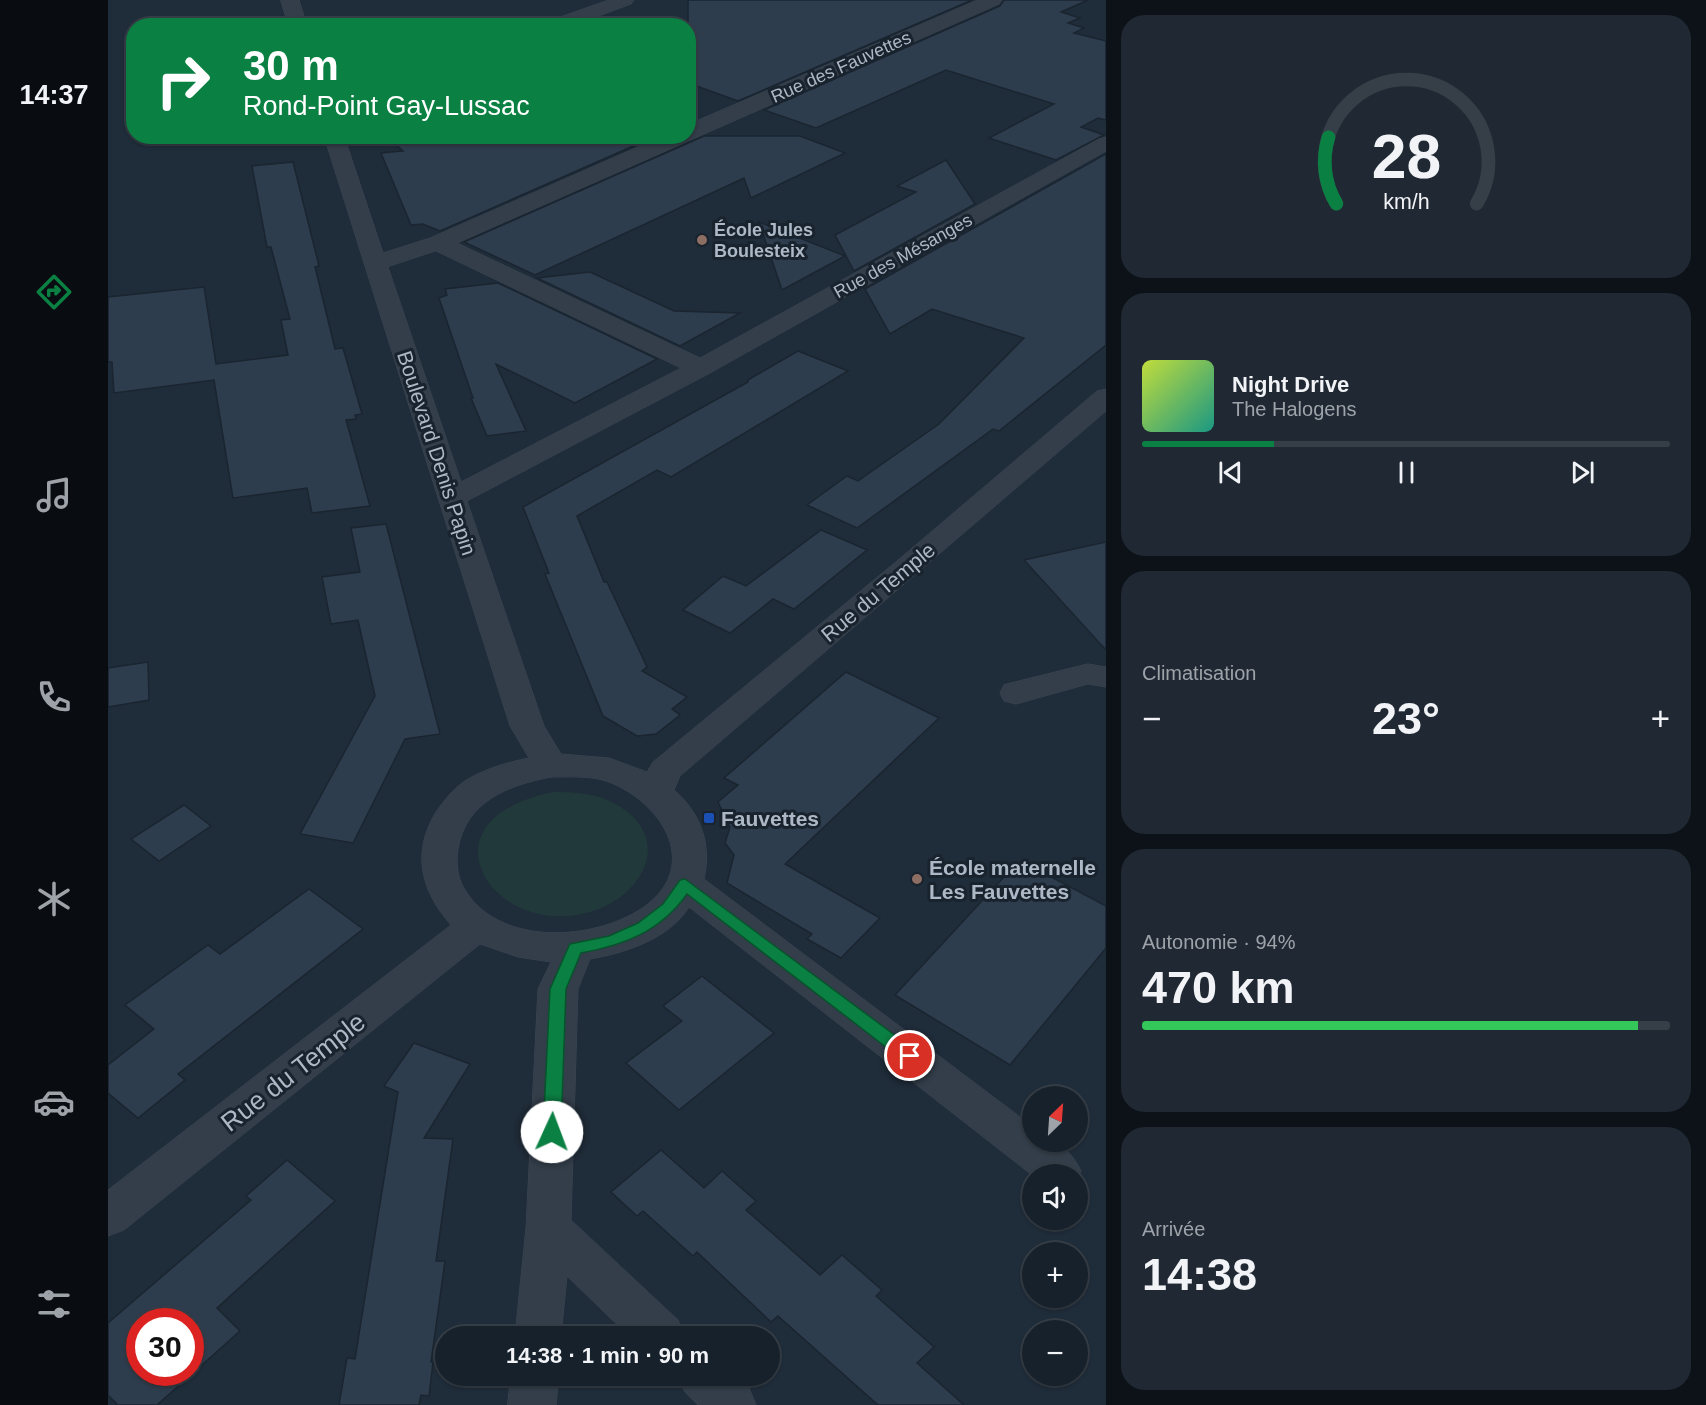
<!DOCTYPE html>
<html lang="fr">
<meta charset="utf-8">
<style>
body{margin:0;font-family:Arial,sans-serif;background:#202933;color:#f1f3f6;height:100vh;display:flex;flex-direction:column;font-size:22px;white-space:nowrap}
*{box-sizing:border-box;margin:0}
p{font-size:20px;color:#9ea3a9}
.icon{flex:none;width:33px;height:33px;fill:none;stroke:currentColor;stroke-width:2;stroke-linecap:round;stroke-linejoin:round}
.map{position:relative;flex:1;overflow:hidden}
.panel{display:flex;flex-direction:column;gap:15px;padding:15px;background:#0d1218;width:600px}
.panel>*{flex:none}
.top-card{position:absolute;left:18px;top:18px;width:570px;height:126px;border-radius:24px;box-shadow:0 2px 4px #0004,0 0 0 2px #363e47;background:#0b8043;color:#fff;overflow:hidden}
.needle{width:39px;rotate:25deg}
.fabs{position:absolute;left:914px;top:1086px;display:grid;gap:12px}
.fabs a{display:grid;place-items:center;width:66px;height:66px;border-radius:50%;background:#17212b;box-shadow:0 2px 4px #0004,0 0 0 2px #363e47;font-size:30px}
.speed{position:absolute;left:18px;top:1308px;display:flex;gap:12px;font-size:30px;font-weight:700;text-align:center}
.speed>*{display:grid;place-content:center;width:78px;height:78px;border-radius:50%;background:#17212b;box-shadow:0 2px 4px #0004,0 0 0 2px #363e47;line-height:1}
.speed .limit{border:9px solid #d22;background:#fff;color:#111}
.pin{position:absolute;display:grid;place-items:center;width:51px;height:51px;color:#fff;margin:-26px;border:3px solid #fff;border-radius:50%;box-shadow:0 2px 6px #0007}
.me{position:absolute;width:66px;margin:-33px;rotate:2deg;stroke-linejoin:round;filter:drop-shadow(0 0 4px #0008)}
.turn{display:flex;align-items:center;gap:21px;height:126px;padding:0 18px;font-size:27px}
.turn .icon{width:78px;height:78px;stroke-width:2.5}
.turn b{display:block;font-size:42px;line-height:51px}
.big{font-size:45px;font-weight:700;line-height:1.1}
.panel .tile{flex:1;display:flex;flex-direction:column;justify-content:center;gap:9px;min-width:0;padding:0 21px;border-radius:24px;background:#202933}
.panel .dial{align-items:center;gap:0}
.dial svg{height:156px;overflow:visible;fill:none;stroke:#363e47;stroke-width:7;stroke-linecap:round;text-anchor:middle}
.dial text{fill:#f1f3f6;stroke:none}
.song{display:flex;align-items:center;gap:18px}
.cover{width:72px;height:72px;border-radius:9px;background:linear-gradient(135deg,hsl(70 70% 55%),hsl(170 70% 35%))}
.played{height:6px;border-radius:3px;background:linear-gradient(90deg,#0b8043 25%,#363e47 25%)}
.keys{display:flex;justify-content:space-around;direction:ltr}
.heat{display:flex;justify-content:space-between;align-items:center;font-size:33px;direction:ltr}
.charge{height:9px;border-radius:4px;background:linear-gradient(90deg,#34c759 94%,#363e47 0)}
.trip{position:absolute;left:327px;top:1326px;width:345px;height:60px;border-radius:30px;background:#17212b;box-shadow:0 2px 4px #0004,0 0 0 2px #363e47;font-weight:700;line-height:60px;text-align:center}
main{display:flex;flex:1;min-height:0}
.tabs{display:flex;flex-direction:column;width:108px;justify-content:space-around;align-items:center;background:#090d11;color:#9ea3a9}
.tabs .icon{width:42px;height:42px}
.tabs .selected{color:#0b8043}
.tabs b{font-size:27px;color:#f1f3f6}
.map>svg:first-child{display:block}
.green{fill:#21393a}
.building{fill:#2e3d4e;stroke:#1a2530;stroke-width:1.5;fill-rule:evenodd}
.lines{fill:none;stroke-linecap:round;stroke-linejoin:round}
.minor-casing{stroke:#3c4753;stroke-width:1}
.minor{fill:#333e4a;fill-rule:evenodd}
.route{fill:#0b8043;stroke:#07532c;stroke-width:1.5}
.education-dot{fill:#8d6e63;stroke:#19232e;stroke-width:2}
.transit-dot{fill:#1a4fb4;stroke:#19232e;stroke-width:2}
.labels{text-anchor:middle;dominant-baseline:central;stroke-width:6;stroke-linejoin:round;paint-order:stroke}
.far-street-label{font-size:18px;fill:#adb8c6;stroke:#19232e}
.far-poi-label{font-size:18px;font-weight:bold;fill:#adb8c6;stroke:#19232e;text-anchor:start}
.street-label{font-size:21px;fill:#adb8c6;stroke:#19232e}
.poi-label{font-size:21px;font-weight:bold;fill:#adb8c6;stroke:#19232e;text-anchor:start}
.near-street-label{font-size:26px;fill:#adb8c6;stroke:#19232e}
</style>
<main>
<nav class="tabs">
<b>14:37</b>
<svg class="icon selected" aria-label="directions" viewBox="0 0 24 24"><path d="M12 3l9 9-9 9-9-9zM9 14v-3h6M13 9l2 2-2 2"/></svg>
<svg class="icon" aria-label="music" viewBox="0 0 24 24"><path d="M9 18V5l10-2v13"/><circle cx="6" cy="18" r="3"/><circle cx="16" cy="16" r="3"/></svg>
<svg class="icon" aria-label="phone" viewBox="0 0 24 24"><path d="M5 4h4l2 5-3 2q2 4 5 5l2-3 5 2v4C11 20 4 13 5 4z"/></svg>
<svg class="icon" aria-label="climate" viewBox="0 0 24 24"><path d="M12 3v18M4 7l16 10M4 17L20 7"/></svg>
<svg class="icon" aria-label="car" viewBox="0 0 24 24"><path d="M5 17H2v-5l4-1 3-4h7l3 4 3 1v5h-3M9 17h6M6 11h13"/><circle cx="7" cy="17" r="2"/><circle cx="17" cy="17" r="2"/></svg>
<svg class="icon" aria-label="filters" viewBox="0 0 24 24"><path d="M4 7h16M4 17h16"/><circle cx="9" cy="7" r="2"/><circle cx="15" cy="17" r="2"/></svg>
</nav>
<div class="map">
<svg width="998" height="1405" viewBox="0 0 998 1405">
<rect width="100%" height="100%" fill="#1f2c39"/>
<!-- green -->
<path class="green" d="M445 792C467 792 491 793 511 806 562 837 539 890 491 909 390 948 302 821 445 792Z"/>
<!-- building -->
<g class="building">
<path d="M580 0H864L630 101 580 83Z"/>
<path d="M896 0H980L953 12 972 18 960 23 976 28 966 33 998 41V120L990 118 973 127 996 135 948 160 881 138 946 104 838 70 708 128 656 110 892 6Z"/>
<path d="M278 136H548L332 231 315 224 303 225 273 153 295 151Z"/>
<path d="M596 136H692L737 153 643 198 636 178 427 275 356 242Z"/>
<path d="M998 154V345L891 431 885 429 749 528 699 505 739 476 750 481 831 424 916 338 824 309 782 334 757 289Z"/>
<path d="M838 160 867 204 746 271 727 235 808 192 789 186Z"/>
<path d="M185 162 211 266 207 267 227 349 235 348 254 414 247 415 248 419 238 420 262 506 204 513 199 488 125 498 106 380 6 393 4 362H0V297L96 287 108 364 180 355 173 320 182 319 163 247H159L144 166Z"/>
<path d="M651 222 737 256 674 290Z"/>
<path d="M482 272 566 311 632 313 572 346 429 278Z"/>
<path d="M390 283 549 359 467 403 388 364 418 431 379 436 363 398H365L331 298 339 295 337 289Z"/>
<path d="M690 351 740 371 563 477 549 470 469 516 496 582H499L539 667 534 671 579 697 564 709 572 715 548 734 529 736 495 716 437 574 441 573 415 507 640 382V380Z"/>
<path d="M278 524 332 734 297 739 245 843 192 834 267 696 250 620 223 624 214 577 252 572 243 528Z"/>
<path d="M713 530 759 550 686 609 665 599 622 633 575 610 615 576 638 586Z"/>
<path d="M998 542V650L916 560Z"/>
<path d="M40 662 41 700 0 707V668Z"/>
<path d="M738 672 831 718 677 864 772 918 733 958 699 939 704 934 619 883 626 855 617 843 622 827 610 802 630 785 616 778Z"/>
<path d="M76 805 103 826 51 861 23 839Z"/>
<path d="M908 864H919L998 906V948L902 1065 787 995Z"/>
<path d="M201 889 255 929 70 1074 77 1080 30 1118 0 1093V1065L46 1029 17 1005 100 945 112 954Z"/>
<path d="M594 976 666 1033 571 1110 518 1063 574 1021 555 1006Z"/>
<path d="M306 1043 362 1064 316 1138 345 1139 328 1261H337L323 1362H325L321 1396 313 1395 311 1405H231L239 1358 247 1359 290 1092 276 1086Z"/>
<path d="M553 1150 596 1188 614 1171 648 1201 638 1210 712 1275 734 1255 774 1290 768 1296 826 1347 809 1363 856 1405H770L670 1316 663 1322 589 1252 585 1256 535 1211 529 1216 503 1192Z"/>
<path d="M179 1160 227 1201 109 1308 132 1331 49 1405H10L0 1395V1323L143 1200 138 1196ZM32 1322H82V1372H32Z"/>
</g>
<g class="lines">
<defs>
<g id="minor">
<path d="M173 0H191L199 26H181Z"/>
<path d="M501 0H526L523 4 463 26H436L439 22Z"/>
<path d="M870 0H894L891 4 349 243 592 358 991 139 998 137V151L602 373 359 501 436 726 453 754 501 758 539 772 545 762 789 561 989 391 998 389V411L572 776 566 790C593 813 604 845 596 879L924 1126V1142C950 1142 961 1147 973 1171L969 1179V1174L924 1175 581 907C561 939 517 953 482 959L470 989 463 1220 570 1320 576 1336H521L459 1276 453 1336H407L418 1228 430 989 443 962 410 957 372 944 16 1230 0 1236V1190L343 925C313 891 303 853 328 812 337 799 347 787 360 779 379 768 401 762 421 758L402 726 216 136H236L275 253 322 238 555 136H580V125ZM328 251 573 368 353 482 280 267ZM443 777C463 777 487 775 506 784 562 810 593 874 528 912 479 941 388 945 356 888 349 877 348 861 350 849 358 801 401 785 443 777Z"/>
<path d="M980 664 998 667V687L980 684 908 704 896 701 892 693 896 685Z"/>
<path d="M403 1376H451L448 1405H400Z"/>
<path d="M570 1376H628L641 1388 648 1405H590L577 1392Z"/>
</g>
</defs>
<!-- minor casing -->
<use href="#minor" class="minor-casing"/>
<!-- minor -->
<use href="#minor" class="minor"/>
</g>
<!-- route -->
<path class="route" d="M577 879 808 1051 810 1056 808 1061H796L579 894C553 931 517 945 473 953L458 989 453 1132 450 1137 444 1140 438 1137 435 1132 442 989 460 948 462 944 501 936 530 923 555 904 572 880Z"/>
<!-- markers -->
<g class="education-dot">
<circle cx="594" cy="240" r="6"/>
<circle cx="809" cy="879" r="6"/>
</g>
<rect class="transit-dot" x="595" y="812" width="12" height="12" rx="3"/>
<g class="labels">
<!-- far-street labels -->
<g class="far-street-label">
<text transform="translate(733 67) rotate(-24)">Rue des Fauvettes</text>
<text transform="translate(795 256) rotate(-29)">Rue des Mésanges</text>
</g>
<!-- far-poi labels -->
<g class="far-poi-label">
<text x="606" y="230">École Jules<tspan x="606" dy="21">Boulesteix</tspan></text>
</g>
<!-- street labels -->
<g class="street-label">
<text transform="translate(329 453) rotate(72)">Boulevard Denis Papin</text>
<text transform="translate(770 592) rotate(-40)">Rue du Temple</text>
</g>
<!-- poi labels -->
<g class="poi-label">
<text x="613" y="818">Fauvettes</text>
<text x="821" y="867">École maternelle<tspan x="821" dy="24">Les Fauvettes</tspan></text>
</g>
<!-- near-street labels -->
<g class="near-street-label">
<text transform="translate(185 1072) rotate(-38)">Rue du Temple</text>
</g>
</g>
</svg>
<div class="fabs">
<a><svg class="needle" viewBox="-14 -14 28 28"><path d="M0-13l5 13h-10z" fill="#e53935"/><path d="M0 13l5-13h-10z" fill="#9ea3a9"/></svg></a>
<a><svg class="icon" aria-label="sound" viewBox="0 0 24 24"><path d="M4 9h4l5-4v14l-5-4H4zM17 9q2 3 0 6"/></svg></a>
<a>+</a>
<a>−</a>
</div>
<div class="speed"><div class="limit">30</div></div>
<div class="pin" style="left:802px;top:1056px;background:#d93025"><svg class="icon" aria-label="arrive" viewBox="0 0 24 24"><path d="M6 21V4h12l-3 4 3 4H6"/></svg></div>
<svg class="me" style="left:444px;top:1132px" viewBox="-20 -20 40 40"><circle r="19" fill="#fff"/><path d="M0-13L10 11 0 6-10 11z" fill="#0b8043"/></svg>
<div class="trip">14:38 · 1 min · 90 m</div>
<div class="top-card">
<div class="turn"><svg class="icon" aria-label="right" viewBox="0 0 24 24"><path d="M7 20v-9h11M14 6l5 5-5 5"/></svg><div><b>30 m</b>Rond-Point Gay-Lussac</div></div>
</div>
</div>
<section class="panel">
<div class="tile dial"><svg viewBox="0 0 100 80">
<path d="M14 69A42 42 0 1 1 86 69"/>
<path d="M14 69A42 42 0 0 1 10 35" stroke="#0b8043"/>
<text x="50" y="56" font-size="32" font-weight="700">28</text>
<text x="50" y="72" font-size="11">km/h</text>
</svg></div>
<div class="tile">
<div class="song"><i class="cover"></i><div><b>Night Drive</b><p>The Halogens</p></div></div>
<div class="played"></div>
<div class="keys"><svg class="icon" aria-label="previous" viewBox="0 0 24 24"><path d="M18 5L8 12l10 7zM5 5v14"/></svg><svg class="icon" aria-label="pause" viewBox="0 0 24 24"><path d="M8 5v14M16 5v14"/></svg><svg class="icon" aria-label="next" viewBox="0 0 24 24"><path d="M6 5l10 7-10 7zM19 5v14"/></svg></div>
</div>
<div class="tile"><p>Climatisation</p>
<div class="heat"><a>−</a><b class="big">23°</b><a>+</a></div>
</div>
<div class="tile"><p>Autonomie · 94%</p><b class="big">470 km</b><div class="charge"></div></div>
<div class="tile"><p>Arrivée</p><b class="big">14:38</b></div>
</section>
</main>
